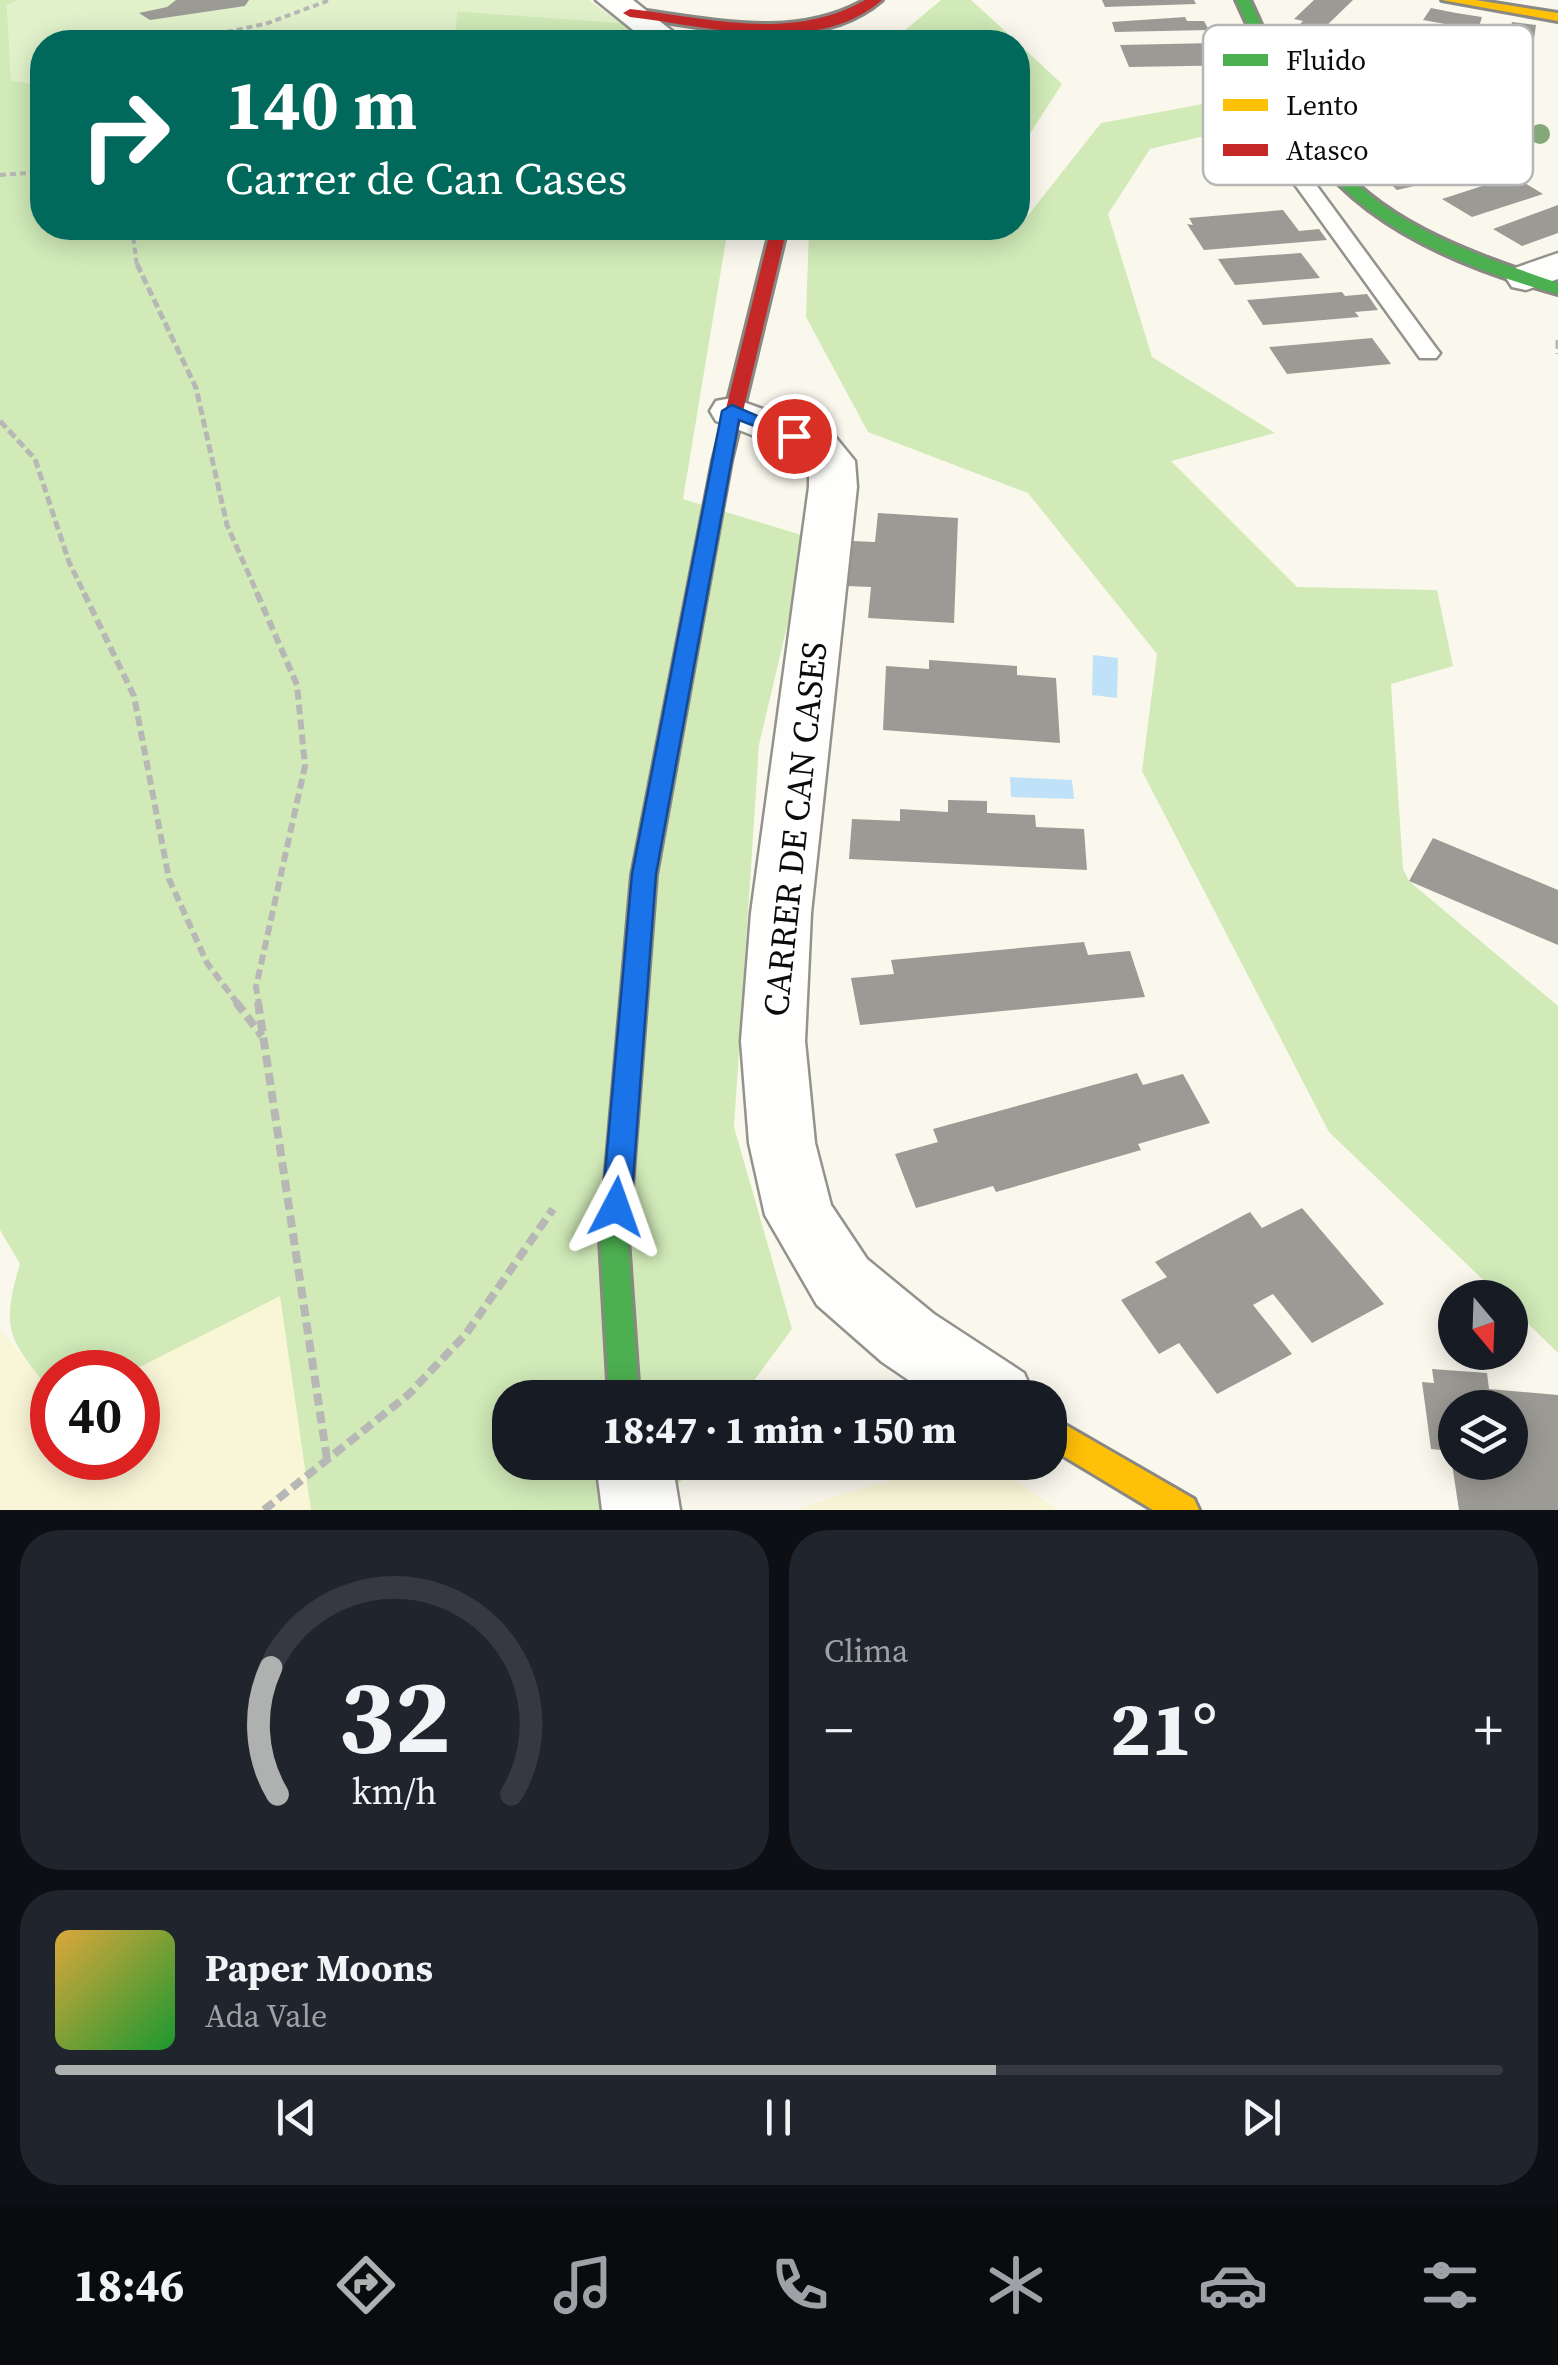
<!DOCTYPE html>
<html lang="es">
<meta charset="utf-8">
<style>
body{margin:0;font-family:"Source Serif 4",serif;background:#20242c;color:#f1f3f6;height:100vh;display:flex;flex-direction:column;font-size:38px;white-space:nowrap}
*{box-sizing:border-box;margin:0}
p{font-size:32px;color:#9ea1a6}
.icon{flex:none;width:55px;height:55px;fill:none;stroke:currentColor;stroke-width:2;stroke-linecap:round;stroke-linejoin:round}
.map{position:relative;height:1510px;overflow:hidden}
.side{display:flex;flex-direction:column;gap:20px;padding:20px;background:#0d0f14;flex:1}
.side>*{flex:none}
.top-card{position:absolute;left:30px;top:30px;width:1000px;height:210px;border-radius:40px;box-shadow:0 5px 25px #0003;background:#00695c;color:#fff;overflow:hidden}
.needle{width:65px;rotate:161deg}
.controls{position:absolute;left:1438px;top:1280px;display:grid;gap:20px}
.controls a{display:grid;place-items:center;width:90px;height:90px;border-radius:50%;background:#171b24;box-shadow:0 5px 25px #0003;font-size:50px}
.speed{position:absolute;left:30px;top:1350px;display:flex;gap:20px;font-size:50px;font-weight:700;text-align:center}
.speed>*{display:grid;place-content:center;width:130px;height:130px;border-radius:50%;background:#171b24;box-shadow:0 5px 25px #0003;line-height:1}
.speed .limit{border:15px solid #d22;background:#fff;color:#111}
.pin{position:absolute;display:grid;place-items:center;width:85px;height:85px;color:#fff;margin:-42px;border:5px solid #fff;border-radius:50%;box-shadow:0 2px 10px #0007}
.me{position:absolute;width:110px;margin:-55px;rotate:4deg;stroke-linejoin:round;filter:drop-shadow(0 0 8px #0008)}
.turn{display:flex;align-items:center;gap:35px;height:210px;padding:0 30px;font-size:45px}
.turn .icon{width:130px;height:130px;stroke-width:2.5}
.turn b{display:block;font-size:70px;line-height:85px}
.big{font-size:75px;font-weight:800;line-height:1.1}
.side .card{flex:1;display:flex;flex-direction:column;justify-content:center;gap:15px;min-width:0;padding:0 35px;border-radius:40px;background:#20242c}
.side .dial{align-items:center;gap:0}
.dial svg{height:260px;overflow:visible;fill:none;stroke:#363941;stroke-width:7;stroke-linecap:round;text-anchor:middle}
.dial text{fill:#f1f3f6;stroke:none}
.song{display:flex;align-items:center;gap:30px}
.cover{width:120px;height:120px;border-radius:15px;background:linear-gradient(135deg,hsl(40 70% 55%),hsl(130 70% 35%))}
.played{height:10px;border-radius:5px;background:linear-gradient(90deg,#afb0b0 65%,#363941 65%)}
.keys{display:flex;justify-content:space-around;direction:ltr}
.heat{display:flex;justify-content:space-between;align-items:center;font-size:55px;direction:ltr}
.side .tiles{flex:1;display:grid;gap:20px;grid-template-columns:1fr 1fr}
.card:last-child{grid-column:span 2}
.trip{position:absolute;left:492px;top:1380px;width:575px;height:100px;border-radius:40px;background:#171b24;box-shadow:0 5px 25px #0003;font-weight:800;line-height:100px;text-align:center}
.tab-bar{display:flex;height:160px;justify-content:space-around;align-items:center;background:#090b0e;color:#9ea1a6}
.tab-bar .icon{width:70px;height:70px}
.tab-bar .current{color:#afb0b0}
.tab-bar b{font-size:45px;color:#f1f3f6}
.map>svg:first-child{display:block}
.farmland{fill:#f9f6d8}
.green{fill:#e1f2cb}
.forest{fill:#d1eab8}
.water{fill:#c0e2f8}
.building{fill:#9c9a94;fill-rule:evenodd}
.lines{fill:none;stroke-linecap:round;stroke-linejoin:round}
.lane-casing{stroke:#93928d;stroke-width:5}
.street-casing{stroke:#93928d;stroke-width:5}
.fast-casing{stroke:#898883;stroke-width:6}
.slow-casing{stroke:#898883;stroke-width:6}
.jam-casing{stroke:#898883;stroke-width:6}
.path-far3{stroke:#b7b7b5;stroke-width:4;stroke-dasharray:6 4;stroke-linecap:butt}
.path-far2{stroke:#b7b7b5;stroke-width:5;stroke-dasharray:9 4;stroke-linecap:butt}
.path-far1{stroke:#b7b7b5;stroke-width:6;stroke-dasharray:10 5;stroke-linecap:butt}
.path{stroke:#b7b7b5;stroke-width:8;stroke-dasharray:12 6;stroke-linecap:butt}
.lane{fill:#fefefc;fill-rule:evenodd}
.street{fill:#fefefc;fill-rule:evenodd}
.fast{fill:#4caf50;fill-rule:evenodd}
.slow{fill:#ffc107;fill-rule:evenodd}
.jam{fill:#c62828;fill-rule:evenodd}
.tree{fill:#84a877}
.route{fill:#1a73e8;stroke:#114b97;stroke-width:2.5}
.labels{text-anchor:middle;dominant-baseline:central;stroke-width:10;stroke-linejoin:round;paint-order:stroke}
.street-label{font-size:35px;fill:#0b0b0b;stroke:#fff}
.key{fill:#fff;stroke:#b6b6b6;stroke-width:2.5}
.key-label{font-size:28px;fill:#0b0b0b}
</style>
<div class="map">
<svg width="1558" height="1510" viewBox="0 0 1558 1510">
<rect width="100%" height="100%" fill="#faf8ed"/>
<!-- farmland -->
<g class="farmland">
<path d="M280 1295 311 1510H0V1329L52 1392V1458H138V1372H130Z"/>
<path d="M944 1463H994L1057 1510H793Z"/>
</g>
<!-- green -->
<path class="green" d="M19 0H589L621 23 458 11 455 42H42V86L11 80 7 4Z"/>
<!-- forest -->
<g class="forest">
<path d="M0 0H19L7 5 11 80 42 86V228H728L683 499 808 537 759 745 734 1127 792 1329 742 1397 510 1398V1462L694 1463 659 1510H311L280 1296 130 1372H52V1392C9 1340 0 1330 20 1264L0 1230Z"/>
<path d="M941 0H971L1017 42H891Z"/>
<path d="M457 11 621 23 644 42H455Z"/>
<path d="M1018 43 1062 84 1018 152Z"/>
<path d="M1251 95 1267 121 1150 149 1108 214 1152 357 1275 433 1171 461 1297 587 1437 590 1453 666 1391 684 1403 869 1409 881 1558 1006V1353L1510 1306V1298L1501 1297 1329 1132 1142 771 1157 654 1028 493 868 432 806 317 809 228H989L1009 232 1018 228 1101 123Z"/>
</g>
<!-- water -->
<g class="water">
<path d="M1093 655 1118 658 1117 698 1092 695Z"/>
<path d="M1010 777 1072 780 1074 799 1011 797Z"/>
</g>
<!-- building -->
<g class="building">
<path d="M176 0H249L245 6 150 20 139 13 167 7Z"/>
<path d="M1102 0H1194L1196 4 1105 7Z"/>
<path d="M1314 0H1353L1320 32 1297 27 1303 21 1294 19Z"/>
<path d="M1431 8 1456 13 1482 17 1478 30 1423 20Z"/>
<path d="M1185 17 1187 21H1204L1209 30 1115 32 1112 22Z"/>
<path d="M1512 22 1536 25 1529 75 1503 71Z"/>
<path d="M1214 43 1221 60H1241L1243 65 1129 67 1120 45Z"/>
<path d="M1461 157 1479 171 1397 190 1385 179 1396 177 1383 167Z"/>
<path d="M1513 176 1543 194 1472 217 1442 199Z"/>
<path d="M1558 205V233L1522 246 1493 229Z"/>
<path d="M1283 210 1299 231 1319 229 1327 240 1204 250 1187 224 1193 225 1189 218Z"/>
<path d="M1301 253 1320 278 1235 285 1218 259Z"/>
<path d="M1342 292 1345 296 1367 294 1378 310 1355 312 1359 317 1263 325 1247 300Z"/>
<path d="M1372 338 1391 364 1287 374 1269 347Z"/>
<path d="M878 513 958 518 954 623 868 618 871 587 847 586 852 541 875 542Z"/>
<path d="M929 660 1017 666V675L1056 678 1060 743 883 730 886 666 929 669Z"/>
<path d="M948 800 987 801V813L1035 815 1036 827 1084 829 1087 870 849 859 852 819 900 821V809L948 812Z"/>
<path d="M1433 838 1558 890V945L1409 881Z"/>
<path d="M1084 942 1088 955 1130 951 1145 997 860 1025 851 978 894 974 891 960Z"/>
<path d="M1137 1073 1143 1085 1183 1074 1210 1123 1138 1144 1141 1150 996 1192 993 1186 916 1208 895 1154 938 1142 933 1129Z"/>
<path d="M1302 1208 1384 1304 1312 1343 1273 1294 1253 1305 1292 1354 1217 1394 1179 1343 1159 1354 1121 1300 1167 1277 1155 1262 1250 1212 1262 1228Z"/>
<path d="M1432 1369 1487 1373 1489 1389 1558 1395V1510H1459L1450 1451 1431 1449 1422 1382 1434 1383ZM1455 1408H1510V1462H1455Z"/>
</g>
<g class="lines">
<defs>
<path id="lane" d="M1312 134 1322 140 1319 144 1289 148 1436 348 1440 353 1436 358H1420L1265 143 1275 137Z"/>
<g id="street">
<path d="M596 0H633L686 42H648Z"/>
<path d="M1558 253V279L1526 290 1512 287 1506 278 1512 269Z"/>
<path d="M732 398 833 434 855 461 857 487 811 913 805 1041 815 1143 831 1205 867 1259 934 1314 1024 1373 1035 1398H935L882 1362 817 1305 765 1215 749 1143 741 1041 751 913 809 487V463L801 454 716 421 710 411 716 401Z"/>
<path d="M596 1462H672L680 1510H602Z"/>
</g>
<g id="fast">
<path d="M1236 0H1250C1274 51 1293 106 1327 151 1382 225 1475 254 1558 283V294C1472 271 1370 231 1315 157 1281 110 1261 53 1236 0Z"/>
<path d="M722 455 731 461 656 875 628 1239 639 1398H609L600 1239 632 875 713 461Z"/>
</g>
<g id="slow">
<path d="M1442 0H1475L1558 13V21Z"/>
<path d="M1050 1416 1194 1499 1199 1510H1153L1050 1448Z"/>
</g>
<g id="jam">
<path d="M865 0H882C815 58 708 26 630 17L623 13 630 9C709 18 792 42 865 0Z"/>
<path d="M771 228H787L731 461 722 467 713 461Z"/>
</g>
</defs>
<!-- lane casing -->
<use href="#lane" class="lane-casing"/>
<!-- street casing -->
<use href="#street" class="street-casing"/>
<!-- fast casing -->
<use href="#fast" class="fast-casing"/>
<!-- slow casing -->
<use href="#slow" class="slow-casing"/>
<!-- jam casing -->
<use href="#jam" class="jam-casing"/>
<!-- path-far3 -->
<g class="path-far3">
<path d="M178 42 265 24 330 0"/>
<path d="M0 175 42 172"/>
<path d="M132 228 137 266"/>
</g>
<!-- path-far2 -->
<g class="path-far2">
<path d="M137 264 196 388 227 525 258 595"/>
<path d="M1558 340V354"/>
<path d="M0 421 35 459 69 562 85 595"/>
</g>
<!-- path-far1 -->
<g class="path-far1">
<path d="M84 593 134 696 169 879 207 963 238 1004"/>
<path d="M257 593 297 685 305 766 256 987 259 1004"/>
</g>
<!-- path -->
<g class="path">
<path d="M236 1002 262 1036"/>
<path d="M258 1002 327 1459"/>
<path d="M264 1510 408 1395 466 1334 553 1209"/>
</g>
<!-- lane -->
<use href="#lane" class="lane"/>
<!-- street -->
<use href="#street" class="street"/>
<!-- fast -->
<use href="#fast" class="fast"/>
<!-- slow -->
<use href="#slow" class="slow"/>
<!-- jam -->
<use href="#jam" class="jam"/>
</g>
<!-- trees -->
<circle class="tree" cx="1540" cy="134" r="10"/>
<!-- route -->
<path class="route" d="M732 405 804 436 794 441 739 420 656 874 631 1207 627 1216 616 1219 606 1216 602 1207 632 874 722 411Z"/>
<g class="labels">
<!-- street labels -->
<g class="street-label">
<text transform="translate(795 829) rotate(-84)">CARRER DE CAN CASES</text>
</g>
</g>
<!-- legend -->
<rect x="1203" y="25" width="330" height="160" rx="15" class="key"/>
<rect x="1223" y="54" width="45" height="12" fill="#4caf50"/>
<rect x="1223" y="99" width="45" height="12" fill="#ffc107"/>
<rect x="1223" y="144" width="45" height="12" fill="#c62828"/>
<g class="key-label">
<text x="1286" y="70">Fluido</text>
<text x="1286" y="115">Lento</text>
<text x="1286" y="160">Atasco</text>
</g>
</svg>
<div class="controls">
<a><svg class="needle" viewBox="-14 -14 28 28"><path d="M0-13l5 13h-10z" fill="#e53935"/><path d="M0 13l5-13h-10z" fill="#9ea1a6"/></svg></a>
<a><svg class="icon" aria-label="layers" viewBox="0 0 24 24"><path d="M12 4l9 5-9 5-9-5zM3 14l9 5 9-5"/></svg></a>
</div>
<div class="speed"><div class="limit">40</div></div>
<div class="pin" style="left:794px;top:436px;background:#d93025"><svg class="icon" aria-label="arrive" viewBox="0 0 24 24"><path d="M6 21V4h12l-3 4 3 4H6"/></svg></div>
<svg class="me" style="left:616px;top:1207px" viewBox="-20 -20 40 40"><path d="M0-17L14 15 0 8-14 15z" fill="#1a73e8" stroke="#fff" stroke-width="4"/></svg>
<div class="trip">18:47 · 1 min · 150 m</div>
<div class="top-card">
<div class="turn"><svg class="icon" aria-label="right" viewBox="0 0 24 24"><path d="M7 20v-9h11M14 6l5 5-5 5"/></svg><div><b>140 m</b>Carrer de Can Cases</div></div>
</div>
</div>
<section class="side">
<div class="tiles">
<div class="card dial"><svg viewBox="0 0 100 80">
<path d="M14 69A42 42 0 1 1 86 69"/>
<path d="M14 69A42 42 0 0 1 12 30" stroke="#afb0b0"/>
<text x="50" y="56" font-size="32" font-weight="700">32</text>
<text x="50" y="72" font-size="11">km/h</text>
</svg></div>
<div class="card"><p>Clima</p>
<div class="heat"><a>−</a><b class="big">21°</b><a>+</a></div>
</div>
<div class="card">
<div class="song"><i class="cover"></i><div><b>Paper Moons</b><p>Ada Vale</p></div></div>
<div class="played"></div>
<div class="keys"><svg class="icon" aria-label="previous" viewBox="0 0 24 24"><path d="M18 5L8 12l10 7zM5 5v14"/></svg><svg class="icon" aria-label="pause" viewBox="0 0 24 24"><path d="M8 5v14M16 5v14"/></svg><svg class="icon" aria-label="next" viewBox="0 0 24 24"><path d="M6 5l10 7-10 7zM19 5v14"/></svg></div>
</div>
</div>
</section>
<nav class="tab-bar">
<b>18:46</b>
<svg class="icon current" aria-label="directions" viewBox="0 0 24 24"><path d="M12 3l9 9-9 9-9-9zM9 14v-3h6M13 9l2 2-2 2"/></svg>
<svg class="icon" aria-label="music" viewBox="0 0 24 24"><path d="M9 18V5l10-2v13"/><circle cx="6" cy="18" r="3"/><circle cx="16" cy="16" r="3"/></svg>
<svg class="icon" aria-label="phone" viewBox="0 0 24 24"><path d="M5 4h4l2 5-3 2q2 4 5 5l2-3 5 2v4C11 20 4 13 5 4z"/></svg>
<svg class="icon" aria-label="climate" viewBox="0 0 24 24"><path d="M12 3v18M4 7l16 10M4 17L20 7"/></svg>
<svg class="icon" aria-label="car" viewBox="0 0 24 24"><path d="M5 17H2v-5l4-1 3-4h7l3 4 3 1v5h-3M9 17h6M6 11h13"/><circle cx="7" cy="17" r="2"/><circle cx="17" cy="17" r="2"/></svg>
<svg class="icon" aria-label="filters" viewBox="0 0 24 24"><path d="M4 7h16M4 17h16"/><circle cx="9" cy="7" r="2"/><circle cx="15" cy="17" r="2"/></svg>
</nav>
